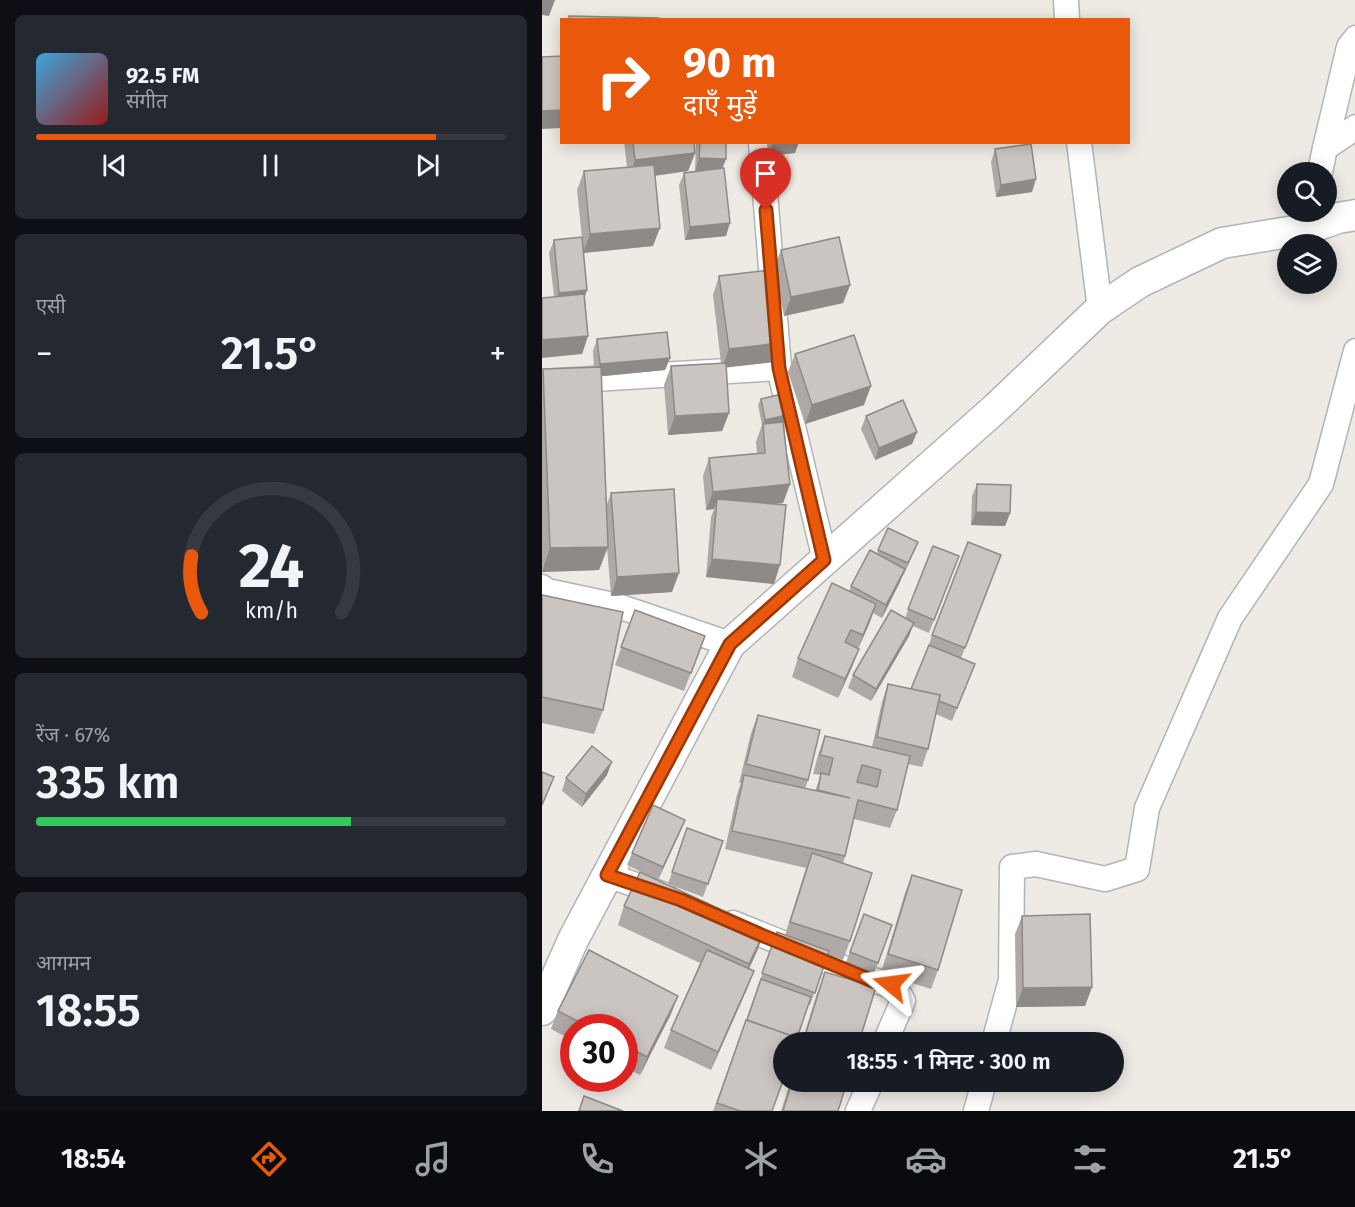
<!DOCTYPE html>
<html lang="hi">
<meta charset="utf-8">
<style>
body{margin:0;font-family:"Fira Sans","Noto Sans Devanagari",sans-serif;background:#242831;color:#f1f3f6;height:100vh;display:flex;flex-direction:column;font-size:22px;white-space:nowrap}
*{box-sizing:border-box;margin:0}
p{font-size:20px;color:#9ea1a6}
.icon{flex:none;width:33px;height:33px;fill:none;stroke:currentColor;stroke-width:2;stroke-linecap:round;stroke-linejoin:round}
.map{position:relative;flex:1;overflow:hidden}
.details{display:flex;flex-direction:column;gap:15px;padding:15px;background:#0d0f14;width:542px}
.details>*{flex:none}
.banner{position:absolute;left:18px;top:18px;width:570px;height:126px;border-radius:0px;box-shadow:0 3px 15px #0003;background:#ea580c;color:#fff;overflow:hidden}
.controls{position:absolute;left:735px;top:162px;display:grid;gap:12px}
.controls a{display:grid;place-items:center;width:60px;height:60px;border-radius:50%;background:#171b24;box-shadow:0 3px 15px #0003;font-size:30px}
.speed{position:absolute;left:18px;top:1014px;display:flex;gap:12px;font-size:30px;font-weight:700;text-align:center}
.speed>*{display:grid;place-content:center;width:78px;height:78px;border-radius:50%;background:#171b24;box-shadow:0 3px 15px #0003;line-height:1}
.speed .limit{border:9px solid #d22;background:#fff;color:#111}
.pin{position:absolute;display:grid;place-items:center;width:51px;height:51px;color:#fff;margin:-62px -26px;border-radius:50% 50% 50% 0;rotate:-45deg;box-shadow:0 0 6px #0007}
.pin .icon{rotate:45deg}
.me{position:absolute;width:66px;margin:-33px;rotate:286deg;stroke-linejoin:round;filter:drop-shadow(0 0 4px #0008)}
.turn{display:flex;align-items:center;gap:21px;height:126px;padding:0 24px;font-size:27px}
.turn .icon{width:78px;height:78px;stroke-width:2.5}
.turn b{display:block;font-size:42px;line-height:51px}
.big{font-size:45px;font-weight:600;line-height:1.1}
.details .widget{flex:1;display:flex;flex-direction:column;justify-content:center;gap:9px;min-width:0;padding:0 21px;border-radius:9px;background:#242831}
.details .dial{align-items:center;gap:0}
.dial svg{height:156px;overflow:visible;fill:none;stroke:#363941;stroke-width:7;stroke-linecap:round;text-anchor:middle}
.dial text{fill:#f1f3f6;stroke:none}
.song{display:flex;align-items:center;gap:18px}
.cover{width:72px;height:72px;border-radius:9px;background:linear-gradient(135deg,hsl(200 70% 55%),hsl(0 70% 35%))}
.played{height:6px;border-radius:3px;background:linear-gradient(90deg,#ea580c 85%,#363941 85%)}
.keys{display:flex;justify-content:space-around;direction:ltr}
.heat{display:flex;justify-content:space-between;align-items:center;font-size:33px;direction:ltr}
.charge{height:9px;border-radius:4px;background:linear-gradient(90deg,#34c759 67%,#363941 0)}
.trip{position:absolute;left:231px;top:1032px;width:351px;height:60px;border-radius:30px;background:#171b24;box-shadow:0 3px 15px #0003;font-weight:600;line-height:60px;text-align:center}
.tabs{display:flex;height:96px;justify-content:space-around;align-items:center;background:#090b0e;color:#9ea1a6}
.tabs .icon{width:42px;height:42px}
.tabs .selected{color:#ea580c}
.tabs b{font-size:27px;color:#f1f3f6}
main{display:flex;flex:1;min-height:0}
.map>svg:first-child{display:block}
.lines{fill:none;stroke-linecap:round;stroke-linejoin:round}
.minor-casing{stroke:#b1b5b8;stroke-width:27}
.tertiary-casing{stroke:#b1b5b8;stroke-width:33}
.minor{stroke:#fff;stroke-width:24}
.tertiary{stroke:#fff;stroke-width:30}
.wall{fill:#aea9a6}
.shaded-wall{fill:#8d8a87}
.building{fill:#cac5c1;stroke:#8d8a87;stroke-width:1.5;fill-rule:evenodd}
.route-casing{stroke:#983908;stroke-width:15}
.route{stroke:#ea580c;stroke-width:10}
</style>
<main>
<section class="details">
<div class="widget">
<div class="song"><i class="cover"></i><div><b>92.5 FM</b><p>संगीत</p></div></div>
<div class="played"></div>
<div class="keys"><svg class="icon" aria-label="previous" viewBox="0 0 24 24"><path d="M18 5L8 12l10 7zM5 5v14"/></svg><svg class="icon" aria-label="pause" viewBox="0 0 24 24"><path d="M8 5v14M16 5v14"/></svg><svg class="icon" aria-label="next" viewBox="0 0 24 24"><path d="M6 5l10 7-10 7zM19 5v14"/></svg></div>
</div>
<div class="widget"><p>एसी</p>
<div class="heat"><a>−</a><b class="big">21.5°</b><a>+</a></div>
</div>
<div class="widget dial"><svg viewBox="0 0 100 80">
<path d="M14 69A42 42 0 1 1 86 69"/>
<path d="M14 69A42 42 0 0 1 9 40" stroke="#ea580c"/>
<text x="50" y="56" font-size="32" font-weight="700">24</text>
<text x="50" y="72" font-size="11">km/h</text>
</svg></div>
<div class="widget"><p>रेंज · 67%</p><b class="big">335 km</b><div class="charge"></div></div>
<div class="widget"><p>आगमन</p><b class="big">18:55</b></div>
</section>
<div class="map">
<svg width="814" height="1111" viewBox="0 0 814 1111">
<rect width="100%" height="100%" fill="#eeeae4"/>
<g class="lines">
<defs>
<g id="minor">
<path d="M524 0 525 20"/>
<path d="M219 142 237 368 283 560"/>
<path d="M537 142 558 309"/>
<path d="M783 148 807 47 814 38"/>
<path d="M778 172 783 148 814 127"/>
<path d="M0 382 237 368"/>
<path d="M0 587 5 591 76 606 188 644"/>
<path d="M65 875 123 895"/>
<path d="M191 923 331 980C346 984 354 986 361 1001L343 1042"/>
<path d="M452 1042 469 980 470 867 494 864 563 879 595 869 605 808 688 618 779 484 814 351"/>
<path d="M316 1111 329 1082"/>
<path d="M434 1111 442 1082"/>
</g>
<path id="tertiary" d="M0 1010 31 940 188 644 454 408 558 309 598 282 680 243 765 229 796 218 814 215"/>
</defs>
<!-- minor casing -->
<use href="#minor" class="minor-casing"/>
<!-- tertiary casing -->
<use href="#tertiary" class="tertiary-casing"/>
<!-- minor -->
<use href="#minor" class="minor"/>
<!-- tertiary -->
<use href="#tertiary" class="tertiary"/>
</g>
<!-- wall -->
<g class="wall">
<path d="M82 142H152L153 153 146 171 113 176 111 246 41 253 43 297 46 336 40 354 12 296 7 253 12 240 40 237 35 190 42 171 85 167Z"/>
<path d="M154 142H184L180 169 184 236 143 240 137 185 142 173 153 171Z"/>
<path d="M225 142H257L253 153 226 156Z"/>
<path d="M453 149 490 192 454 197 449 162Z"/>
<path d="M239 250 308 285 301 303 242 316 232 268Z"/>
<path d="M177 276 238 343 232 362 184 367 187 413 180 431 126 435 122 385 129 366 179 363 171 295Z"/>
<path d="M55 339 128 358 123 370 59 376 64 507 69 493 130 592 69 596 65 548 57 570 0 572V372L1 369 52 368 51 351Z"/>
<path d="M253 354 322 405 263 424 246 372Z"/>
<path d="M219 399 245 415 242 422 248 484 241 503 229 504 232 584 164 577 169 517 172 509 164 510 161 476 167 458 215 453 214 442 220 425 216 405Z"/>
<path d="M324 416 375 432 370 444 333 460 319 429Z"/>
<path d="M435 484 468 513 463 526 429 525 430 496Z"/>
<path d="M346 528 376 542 361 576V575L340 618 331 613 316 648 310 667 296 698 250 677 256 658 307 591 309 586 335 554Z"/>
<path d="M391 546 417 556 387 633 371 626 367 636 329 701 306 688 311 675 363 618Z"/>
<path d="M459 555 419 658 433 664 410 721 394 714 386 749 380 767 366 764 355 810 348 828 312 819 303 856 301 864 308 941 301 960 286 955 268 1005H266L230 1111H171L204 1020 235 932 243 935 264 868 183 849 195 794 199 783H197L209 733 216 715 266 780 263 789 273 791 279 775 271 774 276 755 283 736 330 747 340 702 346 684 369 689 384 654 390 635Z"/>
<path d="M0 595 61 710 52 734 0 723Z"/>
<path d="M93 610 163 636 142 691 73 665Z"/>
<path d="M65 775 40 807 20 791 24 778Z"/>
<path d="M145 828 181 841 161 897 126 884Z"/>
<path d="M138 832 116 880 85 865 90 853Z"/>
<path d="M370 875 396 970 389 989 339 973 363 893Z"/>
<path d="M82 906 216 949 207 969 212 971 205 989 169 1070 122 1048 129 1030 158 963 76 925Z"/>
<path d="M322 914 350 925 331 976 303 965Z"/>
<path d="M480 916 550 987 543 1006 474 1007 473 934Z"/>
<path d="M283 972 317 1042H260L274 996Z"/>
<path d="M16 1011 129 1014 98 1075 82 1067V1028H32V1041L9 1029Z"/>
<path d="M248 1082H305L296 1111H239Z"/>
</g>
<!-- shaded-wall -->
<g class="shaded-wall">
<path d="M0 0H13L7 16 0 15Z"/>
<path d="M20 110V128L0 129V111Z"/>
<path d="M237 142H257L253 153 226 156 231 143Z"/>
<path d="M153 153 146 171 86 179 93 160Z"/>
<path d="M157 158 184 159 179 172 153 171Z"/>
<path d="M494 179 490 192 454 197 459 185Z"/>
<path d="M188 223 184 236 143 240 148 227Z"/>
<path d="M118 228 111 246 41 253 48 234Z"/>
<path d="M308 285 301 303 242 316 249 297Z"/>
<path d="M45 290 41 303 13 306 17 293Z"/>
<path d="M46 336 40 354 0 358V340Z"/>
<path d="M238 343 232 362 180 368 187 349Z"/>
<path d="M128 358 123 370 53 377 58 364Z"/>
<path d="M329 386 322 405 263 424 270 405Z"/>
<path d="M187 413 180 431 126 435 133 416Z"/>
<path d="M245 415 242 422 220 426 223 420Z"/>
<path d="M375 432 370 444 333 460 337 448Z"/>
<path d="M248 484 241 503 175 509V499L172 509 164 510 171 492Z"/>
<path d="M434 512 468 513 463 526 429 525Z"/>
<path d="M376 542 371 554 361 576 366 563Z"/>
<path d="M66 547 57 570 0 572 8 548Z"/>
<path d="M170 559 238 565 232 584 164 577Z"/>
<path d="M363 569 358 582 340 618 344 605Z"/>
<path d="M137 573 130 592 69 596 75 577Z"/>
<path d="M334 604 328 622 314 654 321 635Z"/>
<path d="M372 623 367 636 329 701 334 689Z"/>
<path d="M317 649 310 667 296 698 303 679Z"/>
<path d="M70 762 65 775 40 807 44 794Z"/>
<path d="M143 820 138 832 116 880 121 867Z"/>
<path d="M223 930 216 949 200 983 207 964Z"/>
<path d="M212 971 205 989 169 1070 176 1052Z"/>
<path d="M550 987 543 1006 474 1007 481 988Z"/>
<path d="M136 996 129 1014 98 1075 105 1057Z"/>
</g>
<!-- building -->
<g class="building">
<path d="M27 16 117 18V20H27Z"/>
<path d="M20 56V110L0 111V57Z"/>
<path d="M91 142H152L153 153 93 160Z"/>
<path d="M158 142H184V159L157 158Z"/>
<path d="M489 144 494 179 459 185 453 149Z"/>
<path d="M112 165 118 228 48 234 42 171Z"/>
<path d="M182 168 188 223 148 227 142 173Z"/>
<path d="M40 237 45 290 17 293 12 240Z"/>
<path d="M297 237 308 285 249 297 239 250Z"/>
<path d="M229 270 238 343 187 349 177 276Z"/>
<path d="M42 294 46 336 0 340V298Z"/>
<path d="M125 332 128 358 58 364 55 339Z"/>
<path d="M312 335 329 386 270 405 253 354Z"/>
<path d="M184 363 187 413 133 416 129 366Z"/>
<path d="M59 367 66 547 8 548 1 369Z"/>
<path d="M240 394 245 415 223 420 219 399Z"/>
<path d="M361 400 375 432 337 448 324 416Z"/>
<path d="M241 422 248 484 171 492 167 458 223 453 221 424Z"/>
<path d="M435 484 469 485 468 513 434 512Z"/>
<path d="M132 489 137 573 75 577 69 493Z"/>
<path d="M175 499 244 505 238 565 170 559Z"/>
<path d="M346 528 376 542 366 563 336 550Z"/>
<path d="M426 542 459 555 423 648 390 635Z"/>
<path d="M391 546 417 556 392 620 366 609Z"/>
<path d="M328 550 363 569 344 605 309 586Z"/>
<path d="M290 583 334 604 321 635 309 630 303 642 317 649 303 679 256 658Z"/>
<path d="M0 595 81 612 61 710 0 697Z"/>
<path d="M93 610 163 636 149 673 79 647Z"/>
<path d="M349 610 372 623 334 689 311 675Z"/>
<path d="M387 645 433 664 415 708 397 701 398 695 369 689Z"/>
<path d="M346 684 398 695 386 749 335 737Z"/>
<path d="M216 715 278 730 266 780 204 764Z"/>
<path d="M283 736 368 756 355 810 316 800 303 856 190 831 202 775 308 798 276 790 279 773 287 775 291 758 278 755ZM320 765 339 770 335 787 315 782Z"/>
<path d="M50 746 70 762 44 794 24 778Z"/>
<path d="M0 772 12 777 0 805Z"/>
<path d="M111 805 143 820 121 867 90 853Z"/>
<path d="M145 828 181 841 166 884 130 872Z"/>
<path d="M270 853 330 873 308 941 248 922Z"/>
<path d="M98 872 223 930 207 964 82 906Z"/>
<path d="M370 875 420 890 396 970 346 954Z"/>
<path d="M322 914 350 925 336 963 308 952Z"/>
<path d="M548 914 550 987 481 988 480 916Z"/>
<path d="M235 932 287 951 273 993 220 973Z"/>
<path d="M47 950 136 996 105 1057 82 1045V1028H49L16 1011Z"/>
<path d="M165 950 212 971 176 1052 129 1030Z"/>
<path d="M283 972 334 987 317 1042H261Z"/>
<path d="M219 979 269 997 255 1038 205 1020Z"/>
<path d="M204 1020 256 1038 254 1042H242V1078L230 1111H198L175 1103Z"/>
<path d="M250 1082H305L296 1111H241Z"/>
<path d="M42 1096 81 1111H37Z"/>
</g>
<g class="lines">
<defs>
<path id="route" d="M224 210 237 368 282 560 188 644 65 875 139 900 217 934 331 981 349 984"/>
</defs>
<!-- route casing -->
<use href="#route" class="route-casing"/>
<!-- route -->
<use href="#route" class="route"/>
</g>
</svg>
<div class="controls">
<a><svg class="icon" aria-label="search" viewBox="0 0 24 24"><circle cx="10" cy="10" r="6"/><path d="M15 15l6 6"/></svg></a>
<a><svg class="icon" aria-label="layers" viewBox="0 0 24 24"><path d="M12 4l9 5-9 5-9-5zM3 14l9 5 9-5"/></svg></a>
</div>
<div class="speed"><div class="limit">30</div></div>
<div class="pin" style="left:224px;top:210px;background:#d93025"><svg class="icon" aria-label="arrive" viewBox="0 0 24 24"><path d="M6 21V4h12l-3 4 3 4H6"/></svg></div>
<svg class="me" style="left:349px;top:984px" viewBox="-20 -20 40 40"><path d="M0-17L14 15 0 8-14 15z" fill="#ea580c" stroke="#fff" stroke-width="4"/></svg>
<div class="trip">18:55 · 1 मिनट · 300 m</div>
<div class="banner">
<div class="turn"><svg class="icon" aria-label="right" viewBox="0 0 24 24"><path d="M7 20v-9h11M14 6l5 5-5 5"/></svg><div><b>90 m</b>दाएँ मुड़ें</div></div>
</div>
</div>
</main>
<nav class="tabs">
<b>18:54</b>
<svg class="icon selected" aria-label="directions" viewBox="0 0 24 24"><path d="M12 3l9 9-9 9-9-9zM9 14v-3h6M13 9l2 2-2 2"/></svg>
<svg class="icon" aria-label="music" viewBox="0 0 24 24"><path d="M9 18V5l10-2v13"/><circle cx="6" cy="18" r="3"/><circle cx="16" cy="16" r="3"/></svg>
<svg class="icon" aria-label="phone" viewBox="0 0 24 24"><path d="M5 4h4l2 5-3 2q2 4 5 5l2-3 5 2v4C11 20 4 13 5 4z"/></svg>
<svg class="icon" aria-label="climate" viewBox="0 0 24 24"><path d="M12 3v18M4 7l16 10M4 17L20 7"/></svg>
<svg class="icon" aria-label="car" viewBox="0 0 24 24"><path d="M5 17H2v-5l4-1 3-4h7l3 4 3 1v5h-3M9 17h6M6 11h13"/><circle cx="7" cy="17" r="2"/><circle cx="17" cy="17" r="2"/></svg>
<svg class="icon" aria-label="filters" viewBox="0 0 24 24"><path d="M4 7h16M4 17h16"/><circle cx="9" cy="7" r="2"/><circle cx="15" cy="17" r="2"/></svg>
<b>21.5°</b>
</nav>
